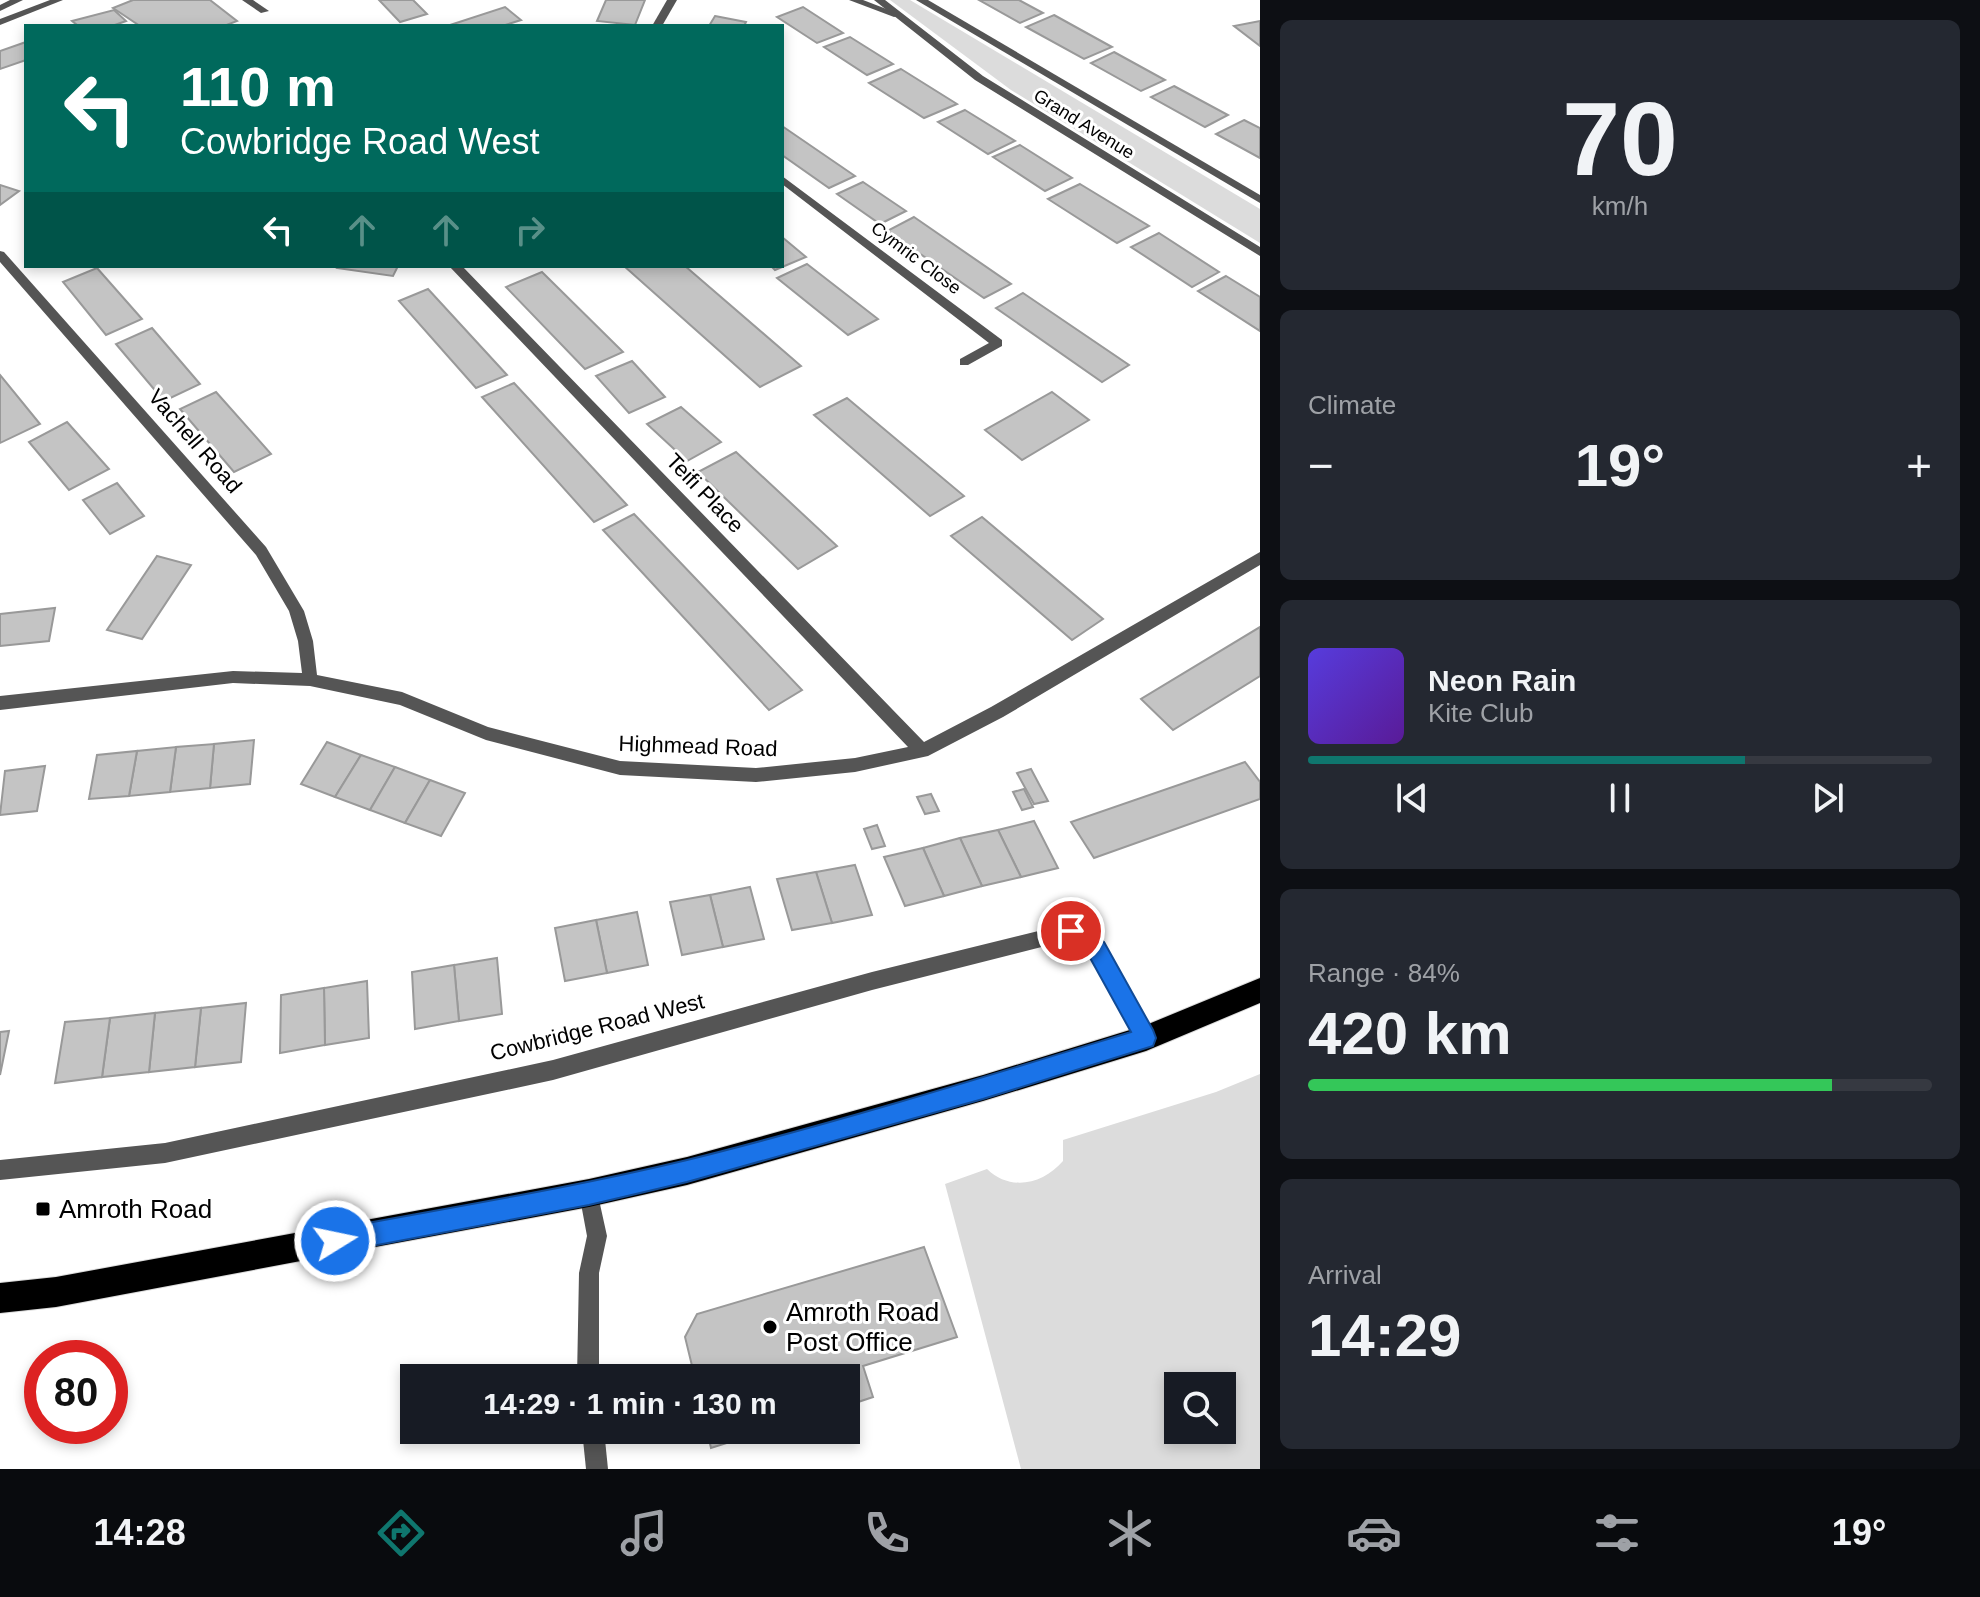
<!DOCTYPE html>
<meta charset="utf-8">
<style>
body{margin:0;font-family:Helvetica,sans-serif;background:#242831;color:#f1f3f6;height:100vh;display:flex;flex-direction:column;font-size:30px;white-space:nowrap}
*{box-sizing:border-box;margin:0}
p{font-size:26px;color:#9ea1a6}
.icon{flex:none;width:44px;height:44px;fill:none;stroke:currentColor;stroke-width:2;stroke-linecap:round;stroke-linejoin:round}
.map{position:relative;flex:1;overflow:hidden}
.side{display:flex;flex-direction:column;gap:20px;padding:20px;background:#0d0f14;width:720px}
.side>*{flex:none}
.banner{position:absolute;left:24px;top:24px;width:760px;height:244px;border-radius:0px;box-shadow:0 4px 12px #0003;background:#00695c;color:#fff;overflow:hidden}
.controls{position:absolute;left:1164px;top:1372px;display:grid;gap:16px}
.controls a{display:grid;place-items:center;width:72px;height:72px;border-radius:0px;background:#171b24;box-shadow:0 4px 12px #0003;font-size:40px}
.speed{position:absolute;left:24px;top:1340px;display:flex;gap:16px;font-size:40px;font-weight:700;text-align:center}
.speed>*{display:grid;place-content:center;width:104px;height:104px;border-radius:50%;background:#171b24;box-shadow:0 4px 12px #0003;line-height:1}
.speed .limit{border:12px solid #d22;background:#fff;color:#111}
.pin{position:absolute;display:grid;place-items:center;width:68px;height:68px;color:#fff;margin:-34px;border:4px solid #fff;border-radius:50%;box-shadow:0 2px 8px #0007}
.me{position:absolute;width:88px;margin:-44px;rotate:80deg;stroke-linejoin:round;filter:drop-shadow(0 0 6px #0008)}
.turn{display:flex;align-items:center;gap:28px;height:168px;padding:0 24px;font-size:36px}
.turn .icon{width:104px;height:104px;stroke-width:2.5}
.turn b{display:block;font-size:56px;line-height:68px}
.lanes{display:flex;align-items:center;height:76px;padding:0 24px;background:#0003;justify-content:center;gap:40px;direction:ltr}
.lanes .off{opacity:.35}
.big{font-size:60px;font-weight:700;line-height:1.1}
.side .tile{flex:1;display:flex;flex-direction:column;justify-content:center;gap:12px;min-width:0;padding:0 28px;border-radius:12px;background:#242831}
.side .dial{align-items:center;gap:0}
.dial b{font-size:104px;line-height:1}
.song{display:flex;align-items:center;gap:24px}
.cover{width:96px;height:96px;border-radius:12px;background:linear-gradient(135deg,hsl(250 70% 55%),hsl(270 70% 35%))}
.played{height:8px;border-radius:4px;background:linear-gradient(90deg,#0f766e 70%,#363941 70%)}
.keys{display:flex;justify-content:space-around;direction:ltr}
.heat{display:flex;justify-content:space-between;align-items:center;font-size:44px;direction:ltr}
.charge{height:12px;border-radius:6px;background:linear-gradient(90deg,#34c759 84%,#363941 0)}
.trip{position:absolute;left:400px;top:1364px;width:460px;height:80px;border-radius:0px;background:#171b24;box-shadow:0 4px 12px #0003;font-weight:700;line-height:80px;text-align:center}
.tab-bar{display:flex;height:128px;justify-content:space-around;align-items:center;background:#090b0e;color:#9ea1a6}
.tab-bar .icon{width:56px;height:56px}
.tab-bar .current{color:#0f766e}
.tab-bar b{font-size:36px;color:#f1f3f6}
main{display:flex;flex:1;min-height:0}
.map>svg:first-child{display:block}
.green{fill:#dcdcdc;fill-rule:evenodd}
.building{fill:#c4c4c4;stroke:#999;stroke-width:2}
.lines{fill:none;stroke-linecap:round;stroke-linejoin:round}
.trunk-casing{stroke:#dbdbdb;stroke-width:2}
.service{fill:#555;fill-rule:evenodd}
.minor{fill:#555;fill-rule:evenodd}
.tertiary{fill:#555;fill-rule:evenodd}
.trunk{fill:#000;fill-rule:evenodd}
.route{fill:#1a73e8;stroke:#114b97;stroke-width:2}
.poi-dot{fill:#000;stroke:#fff;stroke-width:3}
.labels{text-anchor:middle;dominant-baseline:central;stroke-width:6;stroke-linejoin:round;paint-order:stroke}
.far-street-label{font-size:18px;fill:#000;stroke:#fff}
.street-label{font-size:22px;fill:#000;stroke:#fff}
.near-poi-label{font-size:26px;fill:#000;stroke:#fff;text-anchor:start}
</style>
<main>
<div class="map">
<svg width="1260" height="1469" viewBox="0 0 1260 1469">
<rect width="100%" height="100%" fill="#fff"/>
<!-- green -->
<g class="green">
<path d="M890 0H910L1260 209V243L1011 90Z"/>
<path d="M1260 1074V1469H1021L945 1184 987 1169C1011 1192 1043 1184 1063 1161V1140L1216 1092ZM1178 1386H1222V1430H1178Z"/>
</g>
<!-- building -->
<g class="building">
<path d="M133 0H210L237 21 224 26H140L113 8Z"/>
<path d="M379 0H413L427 14 400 22Z"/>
<path d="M606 0H645L635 25 597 21Z"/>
<path d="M979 0H1019L1043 13 1020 23Z"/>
<path d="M505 7 521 20 502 26H447Z"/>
<path d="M803 7 843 33 817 43 777 17Z"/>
<path d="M114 10 126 21 112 26H74L77 25 72 21Z"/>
<path d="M1054 15 1112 47 1084 59 1026 27Z"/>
<path d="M715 16 746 22 744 26H709Z"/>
<path d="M1260 21V46L1234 26Z"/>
<path d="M850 37 893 64 867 75 824 47Z"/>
<path d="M26 42V60L0 69V51Z"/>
<path d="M1114 52 1165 80 1141 91 1091 63Z"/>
<path d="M901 69 957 104 924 118 869 83Z"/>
<path d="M1174 86 1228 115 1205 127 1151 97Z"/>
<path d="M965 110 1015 141 988 154 938 122Z"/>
<path d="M1244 120 1260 128V158L1216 134Z"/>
<path d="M782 126 855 176 829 188 782 155Z"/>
<path d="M1020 145 1072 178 1045 191 993 157Z"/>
<path d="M863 182 906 211 880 224 837 194Z"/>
<path d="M1080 184 1149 226 1117 243 1048 199Z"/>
<path d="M0 185 19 191 0 205Z"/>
<path d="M914 217 1011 284 984 298 887 231Z"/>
<path d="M1159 233 1219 272 1192 287 1131 247Z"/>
<path d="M782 237 806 257 775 270 771 266H782Z"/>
<path d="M807 264 878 319 848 335 777 278Z"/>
<path d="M338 266H398L393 276 337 268Z"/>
<path d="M624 266H685L801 366 760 387Z"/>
<path d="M97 268 142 319 106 335 63 282Z"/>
<path d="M542 272 623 352 585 369 506 287Z"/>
<path d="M1226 276 1260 297V331L1198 291Z"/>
<path d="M428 289 507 375 476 388 399 301Z"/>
<path d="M1023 293 1129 365 1102 382 996 308Z"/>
<path d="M152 328 200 384 164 401 116 344Z"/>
<path d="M632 361 665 397 629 413 596 376Z"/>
<path d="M0 375 40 424 0 443Z"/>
<path d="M514 383 627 505 594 522 482 397Z"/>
<path d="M216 392 271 454 234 472 180 409Z"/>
<path d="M1052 392 1089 420 1022 460 985 430Z"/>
<path d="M847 398 964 496 930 516 814 415Z"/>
<path d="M681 407 721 442 687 461 647 424Z"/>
<path d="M67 422 109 469 69 490 29 442Z"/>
<path d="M736 452 837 546 798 569 698 472Z"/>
<path d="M117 483 144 516 110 534 83 500Z"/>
<path d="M634 514 802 690 769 710 603 530Z"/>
<path d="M982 517 1103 619 1072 640 951 536Z"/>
<path d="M157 556 191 565 142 639 107 630Z"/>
<path d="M55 608 49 641 0 646V614Z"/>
<path d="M1260 627V676L1173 730 1141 699Z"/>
<path d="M254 740 250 784 210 788 214 744Z"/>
<path d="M327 742 361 755 335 797 301 784Z"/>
<path d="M214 744 210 788 170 792 176 747Z"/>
<path d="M176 747 170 792 129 796 137 751Z"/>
<path d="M137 751 129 796 89 799 97 755Z"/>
<path d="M361 755 395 767 370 810 335 797Z"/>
<path d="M1245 762 1260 782V799L1094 858 1071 822Z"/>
<path d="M45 766 37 811 0 815 5 771Z"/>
<path d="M395 767 430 780 405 823 370 810Z"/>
<path d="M1031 769 1048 801 1034 804 1017 773Z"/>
<path d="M430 780 465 793 441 836 405 823Z"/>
<path d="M1024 789 1033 807 1022 810 1013 792Z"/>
<path d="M931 794 939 811 925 814 917 797Z"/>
<path d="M1034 821 1058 868 1021 877 998 830Z"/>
<path d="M877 825 885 846 872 849 864 829Z"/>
<path d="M998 830 1021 877 982 886 960 838Z"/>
<path d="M960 838 982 886 944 896 923 848Z"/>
<path d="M923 848 944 896 905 906 884 857Z"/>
<path d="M855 865 872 915 832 923 816 872Z"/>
<path d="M816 872 832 923 792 930 777 879Z"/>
<path d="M750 887 764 939 723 947 710 895Z"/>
<path d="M710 895 723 947 682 955 670 902Z"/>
<path d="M637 912 648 965 607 973 596 920Z"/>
<path d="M596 920 607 973 565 981 555 928Z"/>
<path d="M497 958 502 1014 459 1021 454 965Z"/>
<path d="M454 965 459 1021 415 1029 412 972Z"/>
<path d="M367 981 369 1038 325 1045 324 988Z"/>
<path d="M324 988 325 1045 280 1053 281 995Z"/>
<path d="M246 1003 241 1062 195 1067 201 1008Z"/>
<path d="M201 1008 195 1067 149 1072 155 1013Z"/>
<path d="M155 1013 149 1072 102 1077 110 1018Z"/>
<path d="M110 1018 102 1077 55 1083 65 1022Z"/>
<path d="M9 1031 0 1075V1032Z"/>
<path d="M924 1247 957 1337 863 1366 873 1397 846 1406V1378H695L685 1337 697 1314Z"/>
<path d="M707 1430H768L711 1448Z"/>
</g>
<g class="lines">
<defs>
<path id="trunk" d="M1260 978V1003L1146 1051 983 1101 687 1185 589 1207 56 1307 0 1313V1283L56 1277 589 1179 687 1157 983 1075 1146 1025Z"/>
</defs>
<!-- trunk casing -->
<use href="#trunk" class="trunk-casing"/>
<!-- service -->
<g class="service">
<path d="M50 0H63L0 25V19Z"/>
<path d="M242 0H253L269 11 261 13Z"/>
<path d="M849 0H863L902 15 894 17Z"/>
</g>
<!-- minor -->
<g class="minor">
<path d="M667 0H677L662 26H652Z"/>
<path d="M782 176 1002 340V346L968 365H960V359L989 343 782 184Z"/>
<path d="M0 251 4 252 266 547 304 611 313 641 317 675 402 692 488 727 620 761 756 768 855 758 908 747 449 266H462L924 742 991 707 1260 552V565L1003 717 928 756 855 772 756 782 620 775 486 740 400 705 310 686 233 683 0 710V696L233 671 302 673 298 641 289 611 256 555 0 262Z"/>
<path d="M1071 923 1103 943 1153 1031 1155 1038 1153 1045 1146 1047 1139 1045 1091 955 1069 940 872 990 553 1080 165 1163 0 1180V1160L165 1143 553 1060 872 972Z"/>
<path d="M589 1183 596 1186 607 1236 599 1273V1378H577L579 1273 587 1236 579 1193 582 1186Z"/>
<path d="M582 1430H604L608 1469H586Z"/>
</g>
<!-- tertiary -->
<g class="tertiary">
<path d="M10 0H23L0 11V5Z"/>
<path d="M874 0H885L983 76 1260 247V256L975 80Z"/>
<path d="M916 0H928L1260 195V203Z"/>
</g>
<!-- trunk -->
<use href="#trunk" class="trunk"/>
</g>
<!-- route -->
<path class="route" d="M1071 921 1104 942 1153 1030 1156 1038 1153 1046 983 1099 687 1182 589 1205 335 1253 326 1249 323 1241 326 1233 335 1229C452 1207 571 1188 687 1160 836 1123 984 1077 1131 1032L1089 956 1064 938 1061 931 1064 924Z"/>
<!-- markers -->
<g class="poi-dot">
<rect x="35" y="1201" width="16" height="16" rx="4"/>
<circle cx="770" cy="1327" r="8"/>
</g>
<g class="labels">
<!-- far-street labels -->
<g class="far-street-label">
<text transform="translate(1084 124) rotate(32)">Grand Avenue</text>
<text transform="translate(916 258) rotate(37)">Cymric Close</text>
</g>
<!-- street labels -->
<g class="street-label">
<text transform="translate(195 441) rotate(49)">Vachell Road</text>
<text transform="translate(705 493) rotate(46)">Teifi Place</text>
<text transform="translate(698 746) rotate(2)">Highmead Road</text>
<text transform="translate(597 1027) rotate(-14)">Cowbridge Road West</text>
</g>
<!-- near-poi labels -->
<g class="near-poi-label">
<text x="59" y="1209">Amroth Road</text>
<text x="786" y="1312">Amroth Road<tspan x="786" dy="30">Post Office</tspan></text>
</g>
</g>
</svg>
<div class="controls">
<a><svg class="icon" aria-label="search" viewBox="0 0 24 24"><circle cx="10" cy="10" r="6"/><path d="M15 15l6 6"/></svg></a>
</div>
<div class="speed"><div class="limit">80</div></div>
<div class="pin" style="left:1071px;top:931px;background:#d93025"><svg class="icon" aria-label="arrive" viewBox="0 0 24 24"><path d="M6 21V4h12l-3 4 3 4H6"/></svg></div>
<svg class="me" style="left:335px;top:1241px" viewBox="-20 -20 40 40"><circle r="17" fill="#1a73e8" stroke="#fff" stroke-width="3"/><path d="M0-11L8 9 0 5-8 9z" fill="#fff"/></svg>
<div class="trip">14:29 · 1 min · 130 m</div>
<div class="banner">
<div class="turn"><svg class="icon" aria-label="left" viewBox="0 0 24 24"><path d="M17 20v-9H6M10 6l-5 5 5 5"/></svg><div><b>110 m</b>Cowbridge Road West</div></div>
<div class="lanes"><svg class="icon" aria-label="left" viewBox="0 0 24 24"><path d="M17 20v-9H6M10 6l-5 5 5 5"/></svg><svg class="icon off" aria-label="ahead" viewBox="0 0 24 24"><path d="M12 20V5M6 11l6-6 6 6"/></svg><svg class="icon off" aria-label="ahead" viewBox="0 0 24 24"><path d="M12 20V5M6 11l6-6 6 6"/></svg><svg class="icon off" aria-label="right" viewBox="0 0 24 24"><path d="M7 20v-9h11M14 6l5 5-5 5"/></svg></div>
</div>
</div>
<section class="side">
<div class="tile dial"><b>70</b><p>km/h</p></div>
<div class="tile"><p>Climate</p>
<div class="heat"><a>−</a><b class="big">19°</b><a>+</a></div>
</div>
<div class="tile">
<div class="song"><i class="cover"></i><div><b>Neon Rain</b><p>Kite Club</p></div></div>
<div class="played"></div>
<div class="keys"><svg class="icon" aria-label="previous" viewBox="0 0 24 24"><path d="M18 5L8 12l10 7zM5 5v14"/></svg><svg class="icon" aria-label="pause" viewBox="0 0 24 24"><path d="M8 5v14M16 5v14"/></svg><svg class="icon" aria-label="next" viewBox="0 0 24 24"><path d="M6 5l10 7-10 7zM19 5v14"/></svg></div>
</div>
<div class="tile"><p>Range · 84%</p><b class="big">420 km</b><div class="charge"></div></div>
<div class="tile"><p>Arrival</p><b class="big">14:29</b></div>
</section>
</main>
<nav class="tab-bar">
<b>14:28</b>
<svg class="icon current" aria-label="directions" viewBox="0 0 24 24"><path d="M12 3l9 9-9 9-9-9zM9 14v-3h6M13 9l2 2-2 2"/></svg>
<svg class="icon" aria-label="music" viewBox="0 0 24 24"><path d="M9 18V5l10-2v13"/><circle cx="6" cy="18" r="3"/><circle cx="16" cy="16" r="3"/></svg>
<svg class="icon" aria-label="phone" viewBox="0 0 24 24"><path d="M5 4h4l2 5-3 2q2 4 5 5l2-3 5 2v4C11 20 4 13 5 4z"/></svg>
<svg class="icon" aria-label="climate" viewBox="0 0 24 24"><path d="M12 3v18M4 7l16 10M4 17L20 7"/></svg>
<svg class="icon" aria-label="car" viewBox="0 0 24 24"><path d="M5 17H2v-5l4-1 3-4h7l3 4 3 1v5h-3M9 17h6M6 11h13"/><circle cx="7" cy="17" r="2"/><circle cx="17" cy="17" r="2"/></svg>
<svg class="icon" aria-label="filters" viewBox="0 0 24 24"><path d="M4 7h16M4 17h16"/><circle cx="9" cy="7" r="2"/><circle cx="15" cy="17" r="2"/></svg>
<b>19°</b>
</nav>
